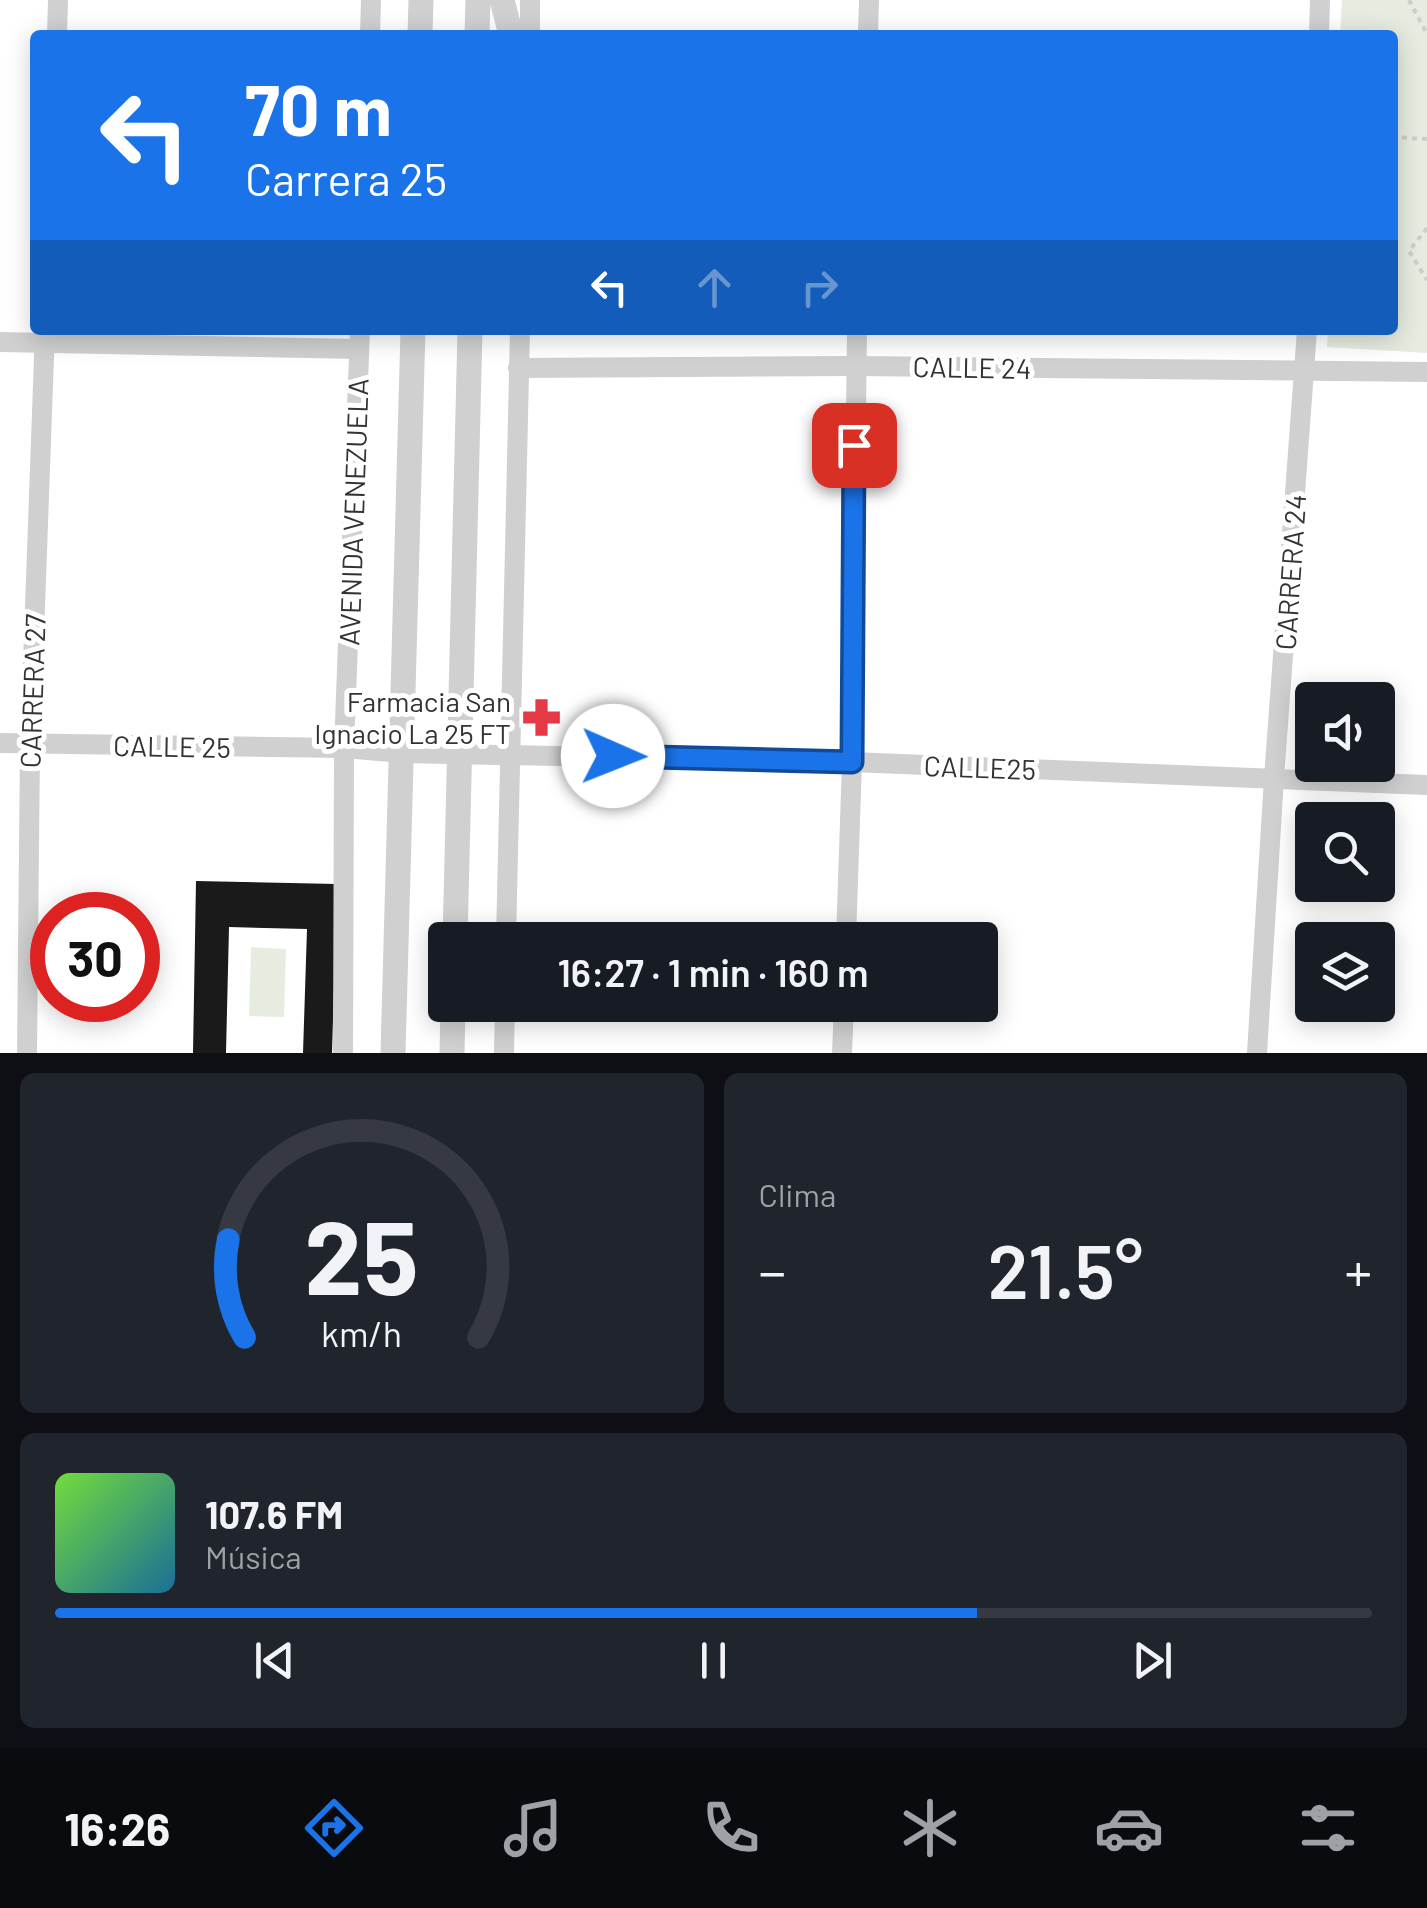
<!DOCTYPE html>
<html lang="es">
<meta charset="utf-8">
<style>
body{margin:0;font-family:Barlow,sans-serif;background:#20242c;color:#f1f3f6;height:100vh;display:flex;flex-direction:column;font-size:38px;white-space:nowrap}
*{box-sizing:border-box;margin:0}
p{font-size:32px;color:#9ea1a6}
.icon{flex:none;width:55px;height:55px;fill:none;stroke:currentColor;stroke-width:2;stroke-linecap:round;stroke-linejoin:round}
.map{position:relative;height:1053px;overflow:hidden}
.drawer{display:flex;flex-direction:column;gap:20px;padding:20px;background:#0d0f14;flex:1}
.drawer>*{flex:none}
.guide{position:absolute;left:30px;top:30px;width:1368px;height:305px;border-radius:10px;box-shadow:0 5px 25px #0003;background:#1a73e8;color:#fff;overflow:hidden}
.controls{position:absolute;left:1295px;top:682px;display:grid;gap:20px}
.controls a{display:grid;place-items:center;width:100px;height:100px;border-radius:10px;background:#171b24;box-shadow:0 5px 25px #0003;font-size:50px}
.speed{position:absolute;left:30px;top:892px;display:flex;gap:20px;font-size:50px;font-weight:700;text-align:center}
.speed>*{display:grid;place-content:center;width:130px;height:130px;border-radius:50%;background:#171b24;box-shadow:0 5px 25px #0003;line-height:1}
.speed .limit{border:15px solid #d22;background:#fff;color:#111}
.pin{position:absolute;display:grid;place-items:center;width:85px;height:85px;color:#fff;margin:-42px;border-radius:20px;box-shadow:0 5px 15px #0006}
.me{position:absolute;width:110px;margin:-55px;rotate:91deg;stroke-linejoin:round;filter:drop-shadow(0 0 8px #0008)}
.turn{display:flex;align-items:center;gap:35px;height:210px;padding:0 50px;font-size:45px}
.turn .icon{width:130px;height:130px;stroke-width:2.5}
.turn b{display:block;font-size:70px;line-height:85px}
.lanes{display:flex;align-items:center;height:95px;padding:0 50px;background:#0003;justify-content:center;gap:50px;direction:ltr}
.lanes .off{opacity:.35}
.big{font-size:75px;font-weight:600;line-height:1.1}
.drawer .tile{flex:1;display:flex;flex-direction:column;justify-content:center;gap:15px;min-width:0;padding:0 35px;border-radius:15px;background:#20242c}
.drawer .dial{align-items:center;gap:0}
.dial svg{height:260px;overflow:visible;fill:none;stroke:#363941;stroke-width:7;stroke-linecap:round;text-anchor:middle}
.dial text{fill:#f1f3f6;stroke:none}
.song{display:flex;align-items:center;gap:30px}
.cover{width:120px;height:120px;border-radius:15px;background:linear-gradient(135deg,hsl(100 70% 55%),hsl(200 70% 35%))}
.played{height:10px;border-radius:5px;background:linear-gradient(90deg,#1a73e8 70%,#363941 70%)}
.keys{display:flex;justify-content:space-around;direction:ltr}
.heat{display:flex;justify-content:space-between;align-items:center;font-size:55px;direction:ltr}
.drawer .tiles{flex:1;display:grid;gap:20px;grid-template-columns:1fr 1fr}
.tile:last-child{grid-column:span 2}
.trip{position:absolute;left:428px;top:922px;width:570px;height:100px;border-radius:10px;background:#171b24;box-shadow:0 5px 25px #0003;font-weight:600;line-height:100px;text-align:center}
.tab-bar{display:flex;height:160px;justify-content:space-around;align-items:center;background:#090b0e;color:#9ea1a6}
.tab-bar .icon{width:70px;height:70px}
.tab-bar .current{color:#1a73e8}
.tab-bar b{font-size:45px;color:#f1f3f6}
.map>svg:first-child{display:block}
.green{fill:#e6ecdf}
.building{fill:#1a1a1a}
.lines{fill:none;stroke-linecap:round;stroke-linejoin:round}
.path{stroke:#cdcdcd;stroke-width:4;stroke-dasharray:5 5;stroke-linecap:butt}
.minor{stroke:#d0d0d0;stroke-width:20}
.tertiary{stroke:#d0d0d0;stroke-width:25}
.route-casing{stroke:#114b97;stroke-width:25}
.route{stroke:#1a73e8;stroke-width:18}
.labels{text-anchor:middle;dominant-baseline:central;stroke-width:10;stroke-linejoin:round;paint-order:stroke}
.street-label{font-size:28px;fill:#333;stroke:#fff}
.poi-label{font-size:28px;fill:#333;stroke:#fff;text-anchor:end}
</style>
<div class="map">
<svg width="1427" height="1053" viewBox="0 0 1427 1053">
<rect width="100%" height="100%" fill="#fff"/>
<!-- green -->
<g class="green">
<path d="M1342 0H1427V353L1327 347 1328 330H1392V35H1340Z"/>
<path d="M251 947 286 949 284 1017 249 1016Z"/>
</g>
<!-- building -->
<path class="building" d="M196 881 337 884 332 1053H303L307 929 229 927 226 1053H193Z"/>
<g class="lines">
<!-- path -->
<g class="path">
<path d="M1409 0 1427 34"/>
<path d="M1392 137 1427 139"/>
<path d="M1427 228 1409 251 1427 280"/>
</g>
<!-- minor -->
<g class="minor">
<path d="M57 35 58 0"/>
<path d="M370 35 371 0"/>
<path d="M530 35V0"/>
<path d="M868 35 869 0"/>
<path d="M1319 35 1320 0"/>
<path d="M0 342 359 349"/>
<path d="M518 368 855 366 1427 372"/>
<path d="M0 743 344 748 402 753 852 762 1427 785"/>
<path d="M506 940 520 330"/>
<path d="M846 940 852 762 857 330"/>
<path d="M27 1053 30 745 45 330"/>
<path d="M343 1053 344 748 360 330"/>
<path d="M504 1053 505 1005"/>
<path d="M842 1053 844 1005"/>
<path d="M1257 1053 1274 778 1307 330"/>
</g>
<!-- tertiary -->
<g class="tertiary">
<path d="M502 0 511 35"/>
<path d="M420 35 421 0"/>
<path d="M477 35 478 0"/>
<path d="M455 940 470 330"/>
<path d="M393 1053 413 330"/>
<path d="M452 1053 453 1005"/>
</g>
</g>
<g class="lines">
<defs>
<path id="route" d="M613 756 852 762 854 445"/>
</defs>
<!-- route casing -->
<use href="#route" class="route-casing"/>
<!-- route -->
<use href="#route" class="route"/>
</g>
<!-- icons -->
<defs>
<symbol id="pharmacy-bare" viewBox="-9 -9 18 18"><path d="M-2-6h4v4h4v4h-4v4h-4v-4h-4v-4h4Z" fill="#e63946" stroke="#fff" stroke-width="2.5" paint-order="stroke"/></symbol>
</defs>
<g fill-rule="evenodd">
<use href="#pharmacy-bare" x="514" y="690" width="55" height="55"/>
</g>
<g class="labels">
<!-- street labels -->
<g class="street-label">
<text transform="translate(972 367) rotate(1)">CALLE 24</text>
<text transform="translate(353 512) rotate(-88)">AVENIDA VENEZUELA</text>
<text transform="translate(1290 572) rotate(-86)">CARRERA 24</text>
<text transform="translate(32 691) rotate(-88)">CARRERA 27</text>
<text transform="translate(172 746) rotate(1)">CALLE 25</text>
<text transform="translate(980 767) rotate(2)">CALLE25</text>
</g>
<!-- poi labels -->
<g class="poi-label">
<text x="511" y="701">Farmacia San<tspan x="511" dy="32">Ignacio La 25 FT</tspan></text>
</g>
</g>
</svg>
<div class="controls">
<a><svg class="icon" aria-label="sound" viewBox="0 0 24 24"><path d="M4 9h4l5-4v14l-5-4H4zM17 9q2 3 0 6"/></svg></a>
<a><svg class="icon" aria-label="search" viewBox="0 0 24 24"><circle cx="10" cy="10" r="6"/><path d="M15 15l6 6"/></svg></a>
<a><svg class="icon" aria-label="layers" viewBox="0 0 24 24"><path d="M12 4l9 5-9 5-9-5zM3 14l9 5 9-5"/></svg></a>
</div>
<div class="speed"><div class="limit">30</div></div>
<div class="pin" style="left:854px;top:445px;background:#d93025"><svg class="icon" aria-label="arrive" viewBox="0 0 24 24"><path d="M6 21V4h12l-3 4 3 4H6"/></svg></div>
<svg class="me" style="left:613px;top:756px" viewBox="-20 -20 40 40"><circle r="19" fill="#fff"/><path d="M0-13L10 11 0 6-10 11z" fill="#1a73e8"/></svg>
<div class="trip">16:27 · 1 min · 160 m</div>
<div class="guide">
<div class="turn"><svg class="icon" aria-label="left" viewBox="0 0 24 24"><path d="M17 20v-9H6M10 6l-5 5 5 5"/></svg><div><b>70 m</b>Carrera 25</div></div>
<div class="lanes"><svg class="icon" aria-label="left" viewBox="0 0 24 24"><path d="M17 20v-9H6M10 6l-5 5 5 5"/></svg><svg class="icon off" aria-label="ahead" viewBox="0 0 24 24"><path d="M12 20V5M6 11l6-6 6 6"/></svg><svg class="icon off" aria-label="right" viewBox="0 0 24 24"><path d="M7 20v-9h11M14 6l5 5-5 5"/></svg></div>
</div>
</div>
<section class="drawer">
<div class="tiles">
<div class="tile dial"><svg viewBox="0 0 100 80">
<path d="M14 69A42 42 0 1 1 86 69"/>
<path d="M14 69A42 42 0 0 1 9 39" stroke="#1a73e8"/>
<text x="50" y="56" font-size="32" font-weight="700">25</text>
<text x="50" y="72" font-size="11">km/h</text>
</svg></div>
<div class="tile"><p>Clima</p>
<div class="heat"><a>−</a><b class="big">21.5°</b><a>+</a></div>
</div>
<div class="tile">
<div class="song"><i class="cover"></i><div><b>107.6 FM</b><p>Música</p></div></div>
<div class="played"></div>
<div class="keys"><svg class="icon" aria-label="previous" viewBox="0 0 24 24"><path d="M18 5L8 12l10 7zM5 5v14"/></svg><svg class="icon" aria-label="pause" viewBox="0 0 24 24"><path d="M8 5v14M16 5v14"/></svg><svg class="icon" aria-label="next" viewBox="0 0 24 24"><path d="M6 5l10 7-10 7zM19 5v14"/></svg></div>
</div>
</div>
</section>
<nav class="tab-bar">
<b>16:26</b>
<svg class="icon current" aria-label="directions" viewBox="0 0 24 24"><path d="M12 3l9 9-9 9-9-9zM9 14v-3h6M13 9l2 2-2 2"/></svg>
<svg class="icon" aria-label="music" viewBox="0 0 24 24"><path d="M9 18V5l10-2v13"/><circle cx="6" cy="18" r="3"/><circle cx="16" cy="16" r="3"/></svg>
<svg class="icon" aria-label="phone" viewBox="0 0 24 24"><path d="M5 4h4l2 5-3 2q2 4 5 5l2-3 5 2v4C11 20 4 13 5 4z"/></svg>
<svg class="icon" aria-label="climate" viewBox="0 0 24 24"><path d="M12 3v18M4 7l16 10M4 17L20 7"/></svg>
<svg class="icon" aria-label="car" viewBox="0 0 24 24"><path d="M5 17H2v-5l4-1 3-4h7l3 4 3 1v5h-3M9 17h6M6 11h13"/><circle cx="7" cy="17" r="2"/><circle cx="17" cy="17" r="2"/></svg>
<svg class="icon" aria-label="filters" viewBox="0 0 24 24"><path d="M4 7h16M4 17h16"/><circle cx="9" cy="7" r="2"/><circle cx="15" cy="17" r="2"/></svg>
</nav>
